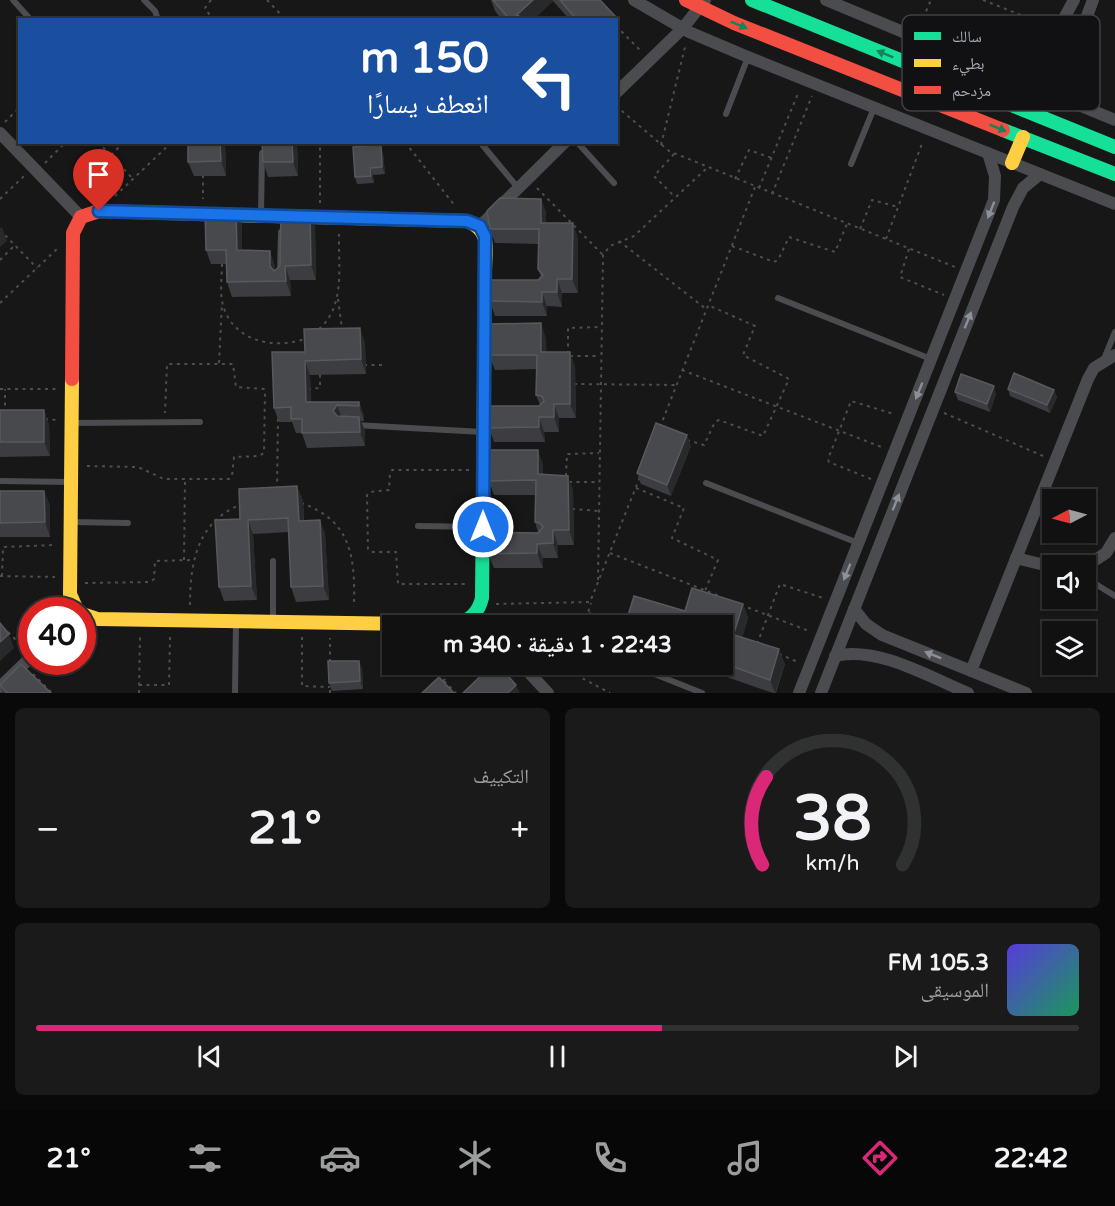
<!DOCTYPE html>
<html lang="ar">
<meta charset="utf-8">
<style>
body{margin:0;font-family:"Varela Round","Noto Naskh Arabic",sans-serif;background:#1a1a1a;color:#f1f3f6;direction:rtl;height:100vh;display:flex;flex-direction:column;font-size:22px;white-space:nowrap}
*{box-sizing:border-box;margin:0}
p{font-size:20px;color:#9c9d9f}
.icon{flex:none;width:33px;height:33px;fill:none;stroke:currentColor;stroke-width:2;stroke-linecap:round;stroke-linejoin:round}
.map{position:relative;height:693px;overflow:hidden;direction:ltr}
.details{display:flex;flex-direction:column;gap:15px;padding:15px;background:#090909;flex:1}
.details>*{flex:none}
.guide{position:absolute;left:18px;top:18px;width:600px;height:126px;border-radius:0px;box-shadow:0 2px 4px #0004,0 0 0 2px #303131;direction:rtl;background:#1a4fa0;color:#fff;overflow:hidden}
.needle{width:39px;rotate:264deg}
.tools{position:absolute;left:1042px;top:489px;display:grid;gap:12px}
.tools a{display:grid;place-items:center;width:54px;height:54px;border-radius:0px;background:#111;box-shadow:0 2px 4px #0004,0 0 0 2px #303131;font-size:30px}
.speed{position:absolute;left:18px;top:597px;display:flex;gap:12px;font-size:30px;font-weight:700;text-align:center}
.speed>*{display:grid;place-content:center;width:78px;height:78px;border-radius:50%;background:#111;box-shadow:0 2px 4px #0004,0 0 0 2px #303131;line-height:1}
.speed .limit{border:9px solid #d22;background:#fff;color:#111}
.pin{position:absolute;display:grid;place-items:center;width:51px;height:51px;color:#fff;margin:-62px -26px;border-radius:50% 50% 50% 0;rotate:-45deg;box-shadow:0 0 6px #0007}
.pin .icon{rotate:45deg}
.me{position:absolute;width:66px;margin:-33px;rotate:0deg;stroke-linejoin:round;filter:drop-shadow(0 0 4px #0008)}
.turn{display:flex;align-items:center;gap:21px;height:126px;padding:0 30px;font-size:27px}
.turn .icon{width:78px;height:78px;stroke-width:2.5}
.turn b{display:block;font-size:42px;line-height:51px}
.big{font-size:45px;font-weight:700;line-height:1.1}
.details .widget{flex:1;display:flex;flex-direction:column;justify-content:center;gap:9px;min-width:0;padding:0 21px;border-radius:9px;background:#1a1a1a}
.details .dial{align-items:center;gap:0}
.dial svg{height:156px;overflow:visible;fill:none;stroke:#303131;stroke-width:7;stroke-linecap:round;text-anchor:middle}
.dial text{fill:#f1f3f6;stroke:none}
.song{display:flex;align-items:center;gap:18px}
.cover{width:72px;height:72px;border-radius:9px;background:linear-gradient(135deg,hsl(250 70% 55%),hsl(150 70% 35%))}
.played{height:6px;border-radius:3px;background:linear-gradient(90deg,#db2777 60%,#303131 60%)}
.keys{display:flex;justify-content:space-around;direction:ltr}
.heat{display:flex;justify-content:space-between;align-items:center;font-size:33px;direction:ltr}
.details .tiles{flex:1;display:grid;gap:15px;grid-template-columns:1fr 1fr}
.widget:last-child{grid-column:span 2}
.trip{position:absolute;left:382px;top:615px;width:351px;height:60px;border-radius:0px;background:#111;box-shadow:0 2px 4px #0004,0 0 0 2px #303131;font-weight:700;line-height:60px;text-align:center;direction:rtl}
.tabs{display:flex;height:96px;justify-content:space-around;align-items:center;background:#070707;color:#9c9d9f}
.tabs .icon{width:42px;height:42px}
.tabs .selected{color:#db2777}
.tabs b{font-size:27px;color:#f1f3f6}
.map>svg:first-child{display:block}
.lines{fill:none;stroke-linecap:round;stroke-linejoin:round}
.path{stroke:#4d4e52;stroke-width:2;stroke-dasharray:3 4.5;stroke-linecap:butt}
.lane{stroke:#4b4c50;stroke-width:6}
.street{stroke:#4b4c50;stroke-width:12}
.fast{stroke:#16e098;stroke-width:14}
.slow{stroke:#ffcf43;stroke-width:14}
.jam{stroke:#f24e42;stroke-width:14}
.wall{fill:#3c3d40}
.shaded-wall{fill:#28292a}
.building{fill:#48494d;stroke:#57595e;stroke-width:1.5}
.oneway{fill:#14835c}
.oneway2{fill:#8c9099}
.route-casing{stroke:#114b97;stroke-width:15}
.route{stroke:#1a73e8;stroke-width:10}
.key{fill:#111113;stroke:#3e4045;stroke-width:1.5}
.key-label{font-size:16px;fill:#a8adb8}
</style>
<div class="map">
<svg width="1115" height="693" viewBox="0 0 1115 693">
<rect width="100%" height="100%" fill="#171717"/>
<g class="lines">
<!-- path -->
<g class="path">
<path d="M211 0 205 8 213 20"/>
<path d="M267 0 286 20"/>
<path d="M983 0 1046 25"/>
<path d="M920 25 931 0"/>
<path d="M616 26 642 52"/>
<path d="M616 106 669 151 955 267"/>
<path d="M5 122 20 107"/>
<path d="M98 142 133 179"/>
<path d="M405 142 455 206"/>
<path d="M661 145 686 43"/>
<path d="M674 154 654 176 675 197"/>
<path d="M111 155 124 142"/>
<path d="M45 163 66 142"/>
<path d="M203 175V199"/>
<path d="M735 179 749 150 772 158"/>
<path d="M537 188 603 255"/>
<path d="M759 188 799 91"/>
<path d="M772 194 812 96"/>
<path d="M115 196 172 142"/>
<path d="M0 199 24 176"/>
<path d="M320 203V142"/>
<path d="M860 229 872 200 898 207"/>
<path d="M0 230 37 268"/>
<path d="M886 239 923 141"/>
<path d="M619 241 706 309"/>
<path d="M732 246 774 262 778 260 789 237 835 252 847 224"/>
<path d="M909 249 900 277 944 295"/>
<path d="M0 260 15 245"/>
<path d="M222 264C222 275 220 289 222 301 230 341 274 351 307 338"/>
<path d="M338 299 342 329"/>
<path d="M0 303 58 248"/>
<path d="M319 329C346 306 338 264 339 233"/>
<path d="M568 354V328L600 327"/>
<path d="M570 356H600"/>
<path d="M219 363 222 303"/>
<path d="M364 365H386"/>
<path d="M682 370 884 448"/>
<path d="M574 384 677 385"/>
<path d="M0 389H57"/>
<path d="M308 389 320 388V373"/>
<path d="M5 413V389"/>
<path d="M944 413 1043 456"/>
<path d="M45 419 57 420"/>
<path d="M660 427 755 187"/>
<path d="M687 440 704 445 715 422 719 420 763 436 789 379 743 355 755 326 708 305"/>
<path d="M87 466 138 467 164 479H229L232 476 234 457 259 456 264 453 265 391 264 389 236 387 233 364H167L165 413"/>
<path d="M469 470H392L390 473 389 490 370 492 367 495 368 549 371 552H396L398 584H469"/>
<path d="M566 476 567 454 599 453"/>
<path d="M871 479 829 462 828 459 851 401 894 414"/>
<path d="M569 482H599"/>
<path d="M636 488 684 508 672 538 718 560 704 593"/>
<path d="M277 489 278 416"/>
<path d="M301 503C353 521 355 559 354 607"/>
<path d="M572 509 599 511"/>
<path d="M610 553 722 597"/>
<path d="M184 560 185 479"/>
<path d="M0 576 55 577"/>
<path d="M2 576 3 547 55 545"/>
<path d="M598 580 603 255 610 246 634 236 708 167"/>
<path d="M85 583 150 582 154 579 155 561 192 560"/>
<path d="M496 604 590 602 640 477"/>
<path d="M190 605C190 563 197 521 242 504"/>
<path d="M741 605 809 631"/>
<path d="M589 613 621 626"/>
<path d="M584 626 591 603"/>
<path d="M8 632 23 647"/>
<path d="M302 637V686L330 687"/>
<path d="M757 644 780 584 823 598"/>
<path d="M779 654 798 662"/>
<path d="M330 662V638"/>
<path d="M568 664 569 671 610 693"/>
<path d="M33 674 52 693"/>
<path d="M443 681 460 664"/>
<path d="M444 681 456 693"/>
<path d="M139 685H169L170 637"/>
<path d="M139 693 140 634"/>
<path d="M330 693V686"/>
</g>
<!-- lane -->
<g class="lane">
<path d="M13 0 31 20"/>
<path d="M144 0 155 11 158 20"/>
<path d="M726 114 748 57"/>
<path d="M480 142 518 188"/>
<path d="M577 142 614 183"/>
<path d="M851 164 874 108"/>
<path d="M261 213 262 153"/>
<path d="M280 273 281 232"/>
<path d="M778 298 931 359"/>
<path d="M1104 359 1115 332"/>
<path d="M71 423 200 422"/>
<path d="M355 425 483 432"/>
<path d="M0 481 70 482"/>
<path d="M706 483 858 543"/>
<path d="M71 522 128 523"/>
<path d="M418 526 481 527"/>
<path d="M273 561V621"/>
<path d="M1086 578 1115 596"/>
<path d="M637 667 702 693"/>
<path d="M235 693 236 622"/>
</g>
<!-- street -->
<g class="street">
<path d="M634 0 689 32 748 57 1115 204"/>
<path d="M826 0 1115 120"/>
<path d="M1015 79 1049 46 1074 0"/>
<path d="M616 93 683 28 705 0"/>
<path d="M1077 105C1069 63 1078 39 1093 0"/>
<path d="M0 133 80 216"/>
<path d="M480 226 565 142"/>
<path d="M1016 558 1053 567"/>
<path d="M1086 566 1106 553 1115 538"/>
<path d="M854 609 866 624 882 635 1026 693"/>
<path d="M475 616 484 626"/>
<path d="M835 656C878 646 929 677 968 693"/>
<path d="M521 664 548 693"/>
<path d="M971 671 1088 379 1094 368 1115 355"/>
<path d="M0 687 32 656"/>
<path d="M799 693 994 200 995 176 988 153"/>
<path d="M821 693 1013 207 1023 188 1040 174"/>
</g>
<!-- fast -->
<g class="fast">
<path d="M752 0 1115 147"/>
<path d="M1003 130 1115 174"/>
<path d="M409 624C436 625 474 633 482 598L485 272"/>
</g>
<!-- slow -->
<g class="slow">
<path d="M1012 163 1023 137"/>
<path d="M231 215 467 221C492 231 485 249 485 272"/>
<path d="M72 379 70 594 77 610"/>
<path d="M82 614 97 619 409 624"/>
</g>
<!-- jam -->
<g class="jam">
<path d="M686 0 734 23 1003 130"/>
<path d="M72 379 73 233 81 217 99 211 231 215"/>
</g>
</g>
<!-- wall -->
<g class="wall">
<path d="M491 0H600L616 20H570L553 1 533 20H502L495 11Z"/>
<path d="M188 142H225L226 176H194L188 162Z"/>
<path d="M262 142H297L298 176 268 177 263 162Z"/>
<path d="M383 153 385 174 373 175 374 183 357 184 355 177Z"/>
<path d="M541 199 546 213V223L578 238V293H562V307L547 306V316H495L490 301 538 280 541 277 538 269 539 244 495 243 490 229Z"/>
<path d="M236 211 242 225V251L275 266V270L280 266 310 213 315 227 316 280H290L291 296 232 297 227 282 226 264H211L206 250Z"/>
<path d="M546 338V352L575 366 576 418H559V432H544L545 442H494L489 428 540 405 536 395 537 369 495 370 489 355Z"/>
<path d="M365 343 366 374 310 375 311 402H359L364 416V421H361L365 431V446L307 448 302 433H296L292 422H279L274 408 305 352Z"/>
<path d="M1008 389 1054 390 1057 397 1050 413 1010 396Z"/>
<path d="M955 392 996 394 990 412 958 400Z"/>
<path d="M0 394V410H44L49 425 50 456 0 457Z"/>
<path d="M691 446 671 496 641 484 637 473Z"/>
<path d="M543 464V474L573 490 574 545H558V558H543V568H494L488 554 538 532 535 522V495H494L489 481Z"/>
<path d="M297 486 303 501 304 520H320L325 534 329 600 296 602 291 587 289 532 253 534 257 600 224 601 219 587 240 519Z"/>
<path d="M0 491H44L50 506V537H0Z"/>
<path d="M743 604 748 618 742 638 785 664 776 693H773L724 676 720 664H723V648L724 643 723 642V626H625L685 611Z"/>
<path d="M362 668 363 689 332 691 329 683Z"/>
<path d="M0 685 51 693H3Z"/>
</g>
<!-- shaded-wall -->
<g class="shaded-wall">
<path d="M533 0H553V1L533 20H511Z"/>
<path d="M616 22 620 31 616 34Z"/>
<path d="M220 142H225L226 176 221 161Z"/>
<path d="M292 142H297L298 176 293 162Z"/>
<path d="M381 145 383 153 385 174 382 167Z"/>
<path d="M370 168 373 175 374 183 371 176Z"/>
<path d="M541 199 546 213V238L541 223Z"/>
<path d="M236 211 242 225V265L237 250Z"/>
<path d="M310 213 315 227 316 280 311 265Z"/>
<path d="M573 223 578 238V293L572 279Z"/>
<path d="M2 227 7 241 0 247V228Z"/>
<path d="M270 251 275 266V280L270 266Z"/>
<path d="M285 266 290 280 291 296 286 281Z"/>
<path d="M557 279 562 293V307L557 292Z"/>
<path d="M542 292 547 306V316L542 302Z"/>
<path d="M541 323 546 338 547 367 541 352Z"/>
<path d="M360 328 365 343 366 374 361 359Z"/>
<path d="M570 352 575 366 576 418 570 404Z"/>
<path d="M305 361 310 375 311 416 306 402Z"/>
<path d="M994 386 996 394 990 412 987 404Z"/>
<path d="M1054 390 1057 397 1050 413 1047 405Z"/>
<path d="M359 402 364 416V421L359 406Z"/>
<path d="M554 404 559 418V432L554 417Z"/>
<path d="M337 405 343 420 338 425 333 411Z"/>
<path d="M44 410 49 425 50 456 44 442Z"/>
<path d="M359 417 365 431V446L360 432Z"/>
<path d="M539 417 544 432 545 442 539 427Z"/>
<path d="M687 435 691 446 671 496 667 485Z"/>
<path d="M538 450 543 464V489L538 474Z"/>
<path d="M568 476 573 490 574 545 569 530Z"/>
<path d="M297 486 303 501 304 535 299 521Z"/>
<path d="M44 491 50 506V537L45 522Z"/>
<path d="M248 520 253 534 257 600 251 586Z"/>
<path d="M320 520 325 534 329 600 323 586Z"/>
<path d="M553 530 558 545V558L553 543Z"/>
<path d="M537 544 543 558V568L537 553Z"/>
<path d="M743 604 748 618 739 648 734 633Z"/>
<path d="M685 618 688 626H682Z"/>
<path d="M9 634 14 648 0 661V642Z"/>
<path d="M779 649 785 664 775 693 770 680Z"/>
<path d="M359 661 362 668 363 689 360 681Z"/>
<path d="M516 685 520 693H508Z"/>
</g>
<!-- building -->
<g class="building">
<path d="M493 0H533L511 20H510Z"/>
<path d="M560 0H600L615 16 611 20H596L594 18 592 20H577Z"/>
<path d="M518 15 522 20H514Z"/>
<path d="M188 142H220L221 161 188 162Z"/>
<path d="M262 142H292L293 162H263Z"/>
<path d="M381 145 382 167 370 168 371 176 355 177 353 147Z"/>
<path d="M500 198 541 199V223H573L572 279H557V292H542V302L490 301V280H538L543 275 538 269 539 229H490L487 211Z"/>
<path d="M205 210 236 211 237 250 270 251V266L274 271 280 266 281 212 310 213 311 265 285 266 286 281 227 282 226 250H206Z"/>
<path d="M541 323V352H570V404H554V417H539V427L489 428V406H539L544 401 542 396 536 395 537 355H489L490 324Z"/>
<path d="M360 328 361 359 305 361 306 402H359V406L337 405 333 411 337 416 359 417 360 432 302 433V419H291V407L274 408 272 352H305L304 329Z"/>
<path d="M1014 373 1054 390 1047 405 1008 389Z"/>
<path d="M961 374 994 386 987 404 955 392Z"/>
<rect x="0" y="410" width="44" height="32"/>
<path d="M656 423 687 435 667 485 637 473Z"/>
<path d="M489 450H538V474L568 476 569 530H553V543L537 544V553L488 554V532L538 533 543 527 540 523 535 522 536 480 489 481Z"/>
<path d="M297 486 299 521 320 520 323 586 291 587 288 518 248 520 251 586 219 587 215 520 240 519 239 489Z"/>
<path d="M0 491H44L45 522 0 523Z"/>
<path d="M692 588 743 604 734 633 723 630V626H710L685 618 682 626 625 625 634 596 685 611Z"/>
<path d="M0 623 9 634 0 642Z"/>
<path d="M728 633 779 649 770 680 723 663V648Z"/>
<path d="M328 661H359L360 681 329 683Z"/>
<path d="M21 664 51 693H7L0 685Z"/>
<path d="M493 664H498L516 685 508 693H463Z"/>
<path d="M439 677 454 693H422Z"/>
</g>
<!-- one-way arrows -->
<defs><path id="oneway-solid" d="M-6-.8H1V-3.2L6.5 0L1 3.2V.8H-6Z" transform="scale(1.5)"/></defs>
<g class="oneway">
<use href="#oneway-solid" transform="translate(739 25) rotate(22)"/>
<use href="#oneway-solid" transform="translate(885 54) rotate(-158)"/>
<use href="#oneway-solid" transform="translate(998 128) rotate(22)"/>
</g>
<g class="oneway2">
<use href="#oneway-solid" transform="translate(991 210) rotate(112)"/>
<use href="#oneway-solid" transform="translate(968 320) rotate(-68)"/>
<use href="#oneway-solid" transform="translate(919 391) rotate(112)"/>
<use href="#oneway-solid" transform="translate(896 502) rotate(-68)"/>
<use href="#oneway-solid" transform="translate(847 572) rotate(112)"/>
<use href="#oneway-solid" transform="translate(933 655) rotate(-158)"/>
</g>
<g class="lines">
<defs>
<path id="route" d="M99 211 467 221 480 226 485 236 483 527"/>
</defs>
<!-- route casing -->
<use href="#route" class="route-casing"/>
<!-- route -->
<use href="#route" class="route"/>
</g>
<!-- legend -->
<rect x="902" y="15" width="198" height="96" rx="9" class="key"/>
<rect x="914" y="32" width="27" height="8" fill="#16e098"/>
<rect x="914" y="59" width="27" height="8" fill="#ffcf43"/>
<rect x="914" y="86" width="27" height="8" fill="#f24e42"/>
<g class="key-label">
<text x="952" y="42">سالك</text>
<text x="952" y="69">بطيء</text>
<text x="952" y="96">مزدحم</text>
</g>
</svg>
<div class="tools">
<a><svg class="needle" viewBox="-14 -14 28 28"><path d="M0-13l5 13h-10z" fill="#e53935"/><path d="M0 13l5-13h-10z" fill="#9c9d9f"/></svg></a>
<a><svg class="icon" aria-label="sound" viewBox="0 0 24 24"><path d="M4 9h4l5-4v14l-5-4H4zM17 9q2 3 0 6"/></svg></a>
<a><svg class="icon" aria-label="layers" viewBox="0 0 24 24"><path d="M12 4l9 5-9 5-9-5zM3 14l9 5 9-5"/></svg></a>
</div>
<div class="speed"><div class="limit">40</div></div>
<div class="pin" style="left:99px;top:211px;background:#d93025"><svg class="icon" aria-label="arrive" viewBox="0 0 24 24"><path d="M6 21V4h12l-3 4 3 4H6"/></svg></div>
<svg class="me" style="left:483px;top:527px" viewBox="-20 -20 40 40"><circle r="17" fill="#1a73e8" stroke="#fff" stroke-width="3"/><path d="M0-11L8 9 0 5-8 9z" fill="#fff"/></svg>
<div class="trip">22:43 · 1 دقيقة · 340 m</div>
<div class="guide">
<div class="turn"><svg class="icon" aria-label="left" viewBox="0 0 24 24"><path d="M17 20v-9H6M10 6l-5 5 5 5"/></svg><div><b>150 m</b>انعطف يسارًا</div></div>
</div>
</div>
<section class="details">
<div class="tiles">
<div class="widget dial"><svg viewBox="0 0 100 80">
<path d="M14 69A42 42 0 1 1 86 69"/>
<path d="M14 69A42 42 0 0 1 16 24" stroke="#db2777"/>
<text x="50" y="56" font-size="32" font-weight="700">38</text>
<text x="50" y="72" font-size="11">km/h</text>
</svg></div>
<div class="widget"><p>التكييف</p>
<div class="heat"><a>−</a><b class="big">21°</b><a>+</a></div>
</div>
<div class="widget">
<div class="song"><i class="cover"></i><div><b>105.3 FM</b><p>الموسيقى</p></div></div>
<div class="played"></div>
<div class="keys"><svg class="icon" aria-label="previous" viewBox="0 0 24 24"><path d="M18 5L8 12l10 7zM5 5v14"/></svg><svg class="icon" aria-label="pause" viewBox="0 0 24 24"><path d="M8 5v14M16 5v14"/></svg><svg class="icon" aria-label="next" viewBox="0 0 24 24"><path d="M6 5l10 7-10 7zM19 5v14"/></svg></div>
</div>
</div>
</section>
<nav class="tabs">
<b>22:42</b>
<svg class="icon selected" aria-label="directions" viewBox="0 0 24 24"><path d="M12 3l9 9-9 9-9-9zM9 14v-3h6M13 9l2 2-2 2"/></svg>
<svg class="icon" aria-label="music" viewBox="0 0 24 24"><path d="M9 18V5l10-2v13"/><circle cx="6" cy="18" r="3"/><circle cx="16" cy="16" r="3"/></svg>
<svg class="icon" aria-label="phone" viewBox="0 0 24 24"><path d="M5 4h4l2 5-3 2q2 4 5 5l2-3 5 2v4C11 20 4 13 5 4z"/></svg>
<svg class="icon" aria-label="climate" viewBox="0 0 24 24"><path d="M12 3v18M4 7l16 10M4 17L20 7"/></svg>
<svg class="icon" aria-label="car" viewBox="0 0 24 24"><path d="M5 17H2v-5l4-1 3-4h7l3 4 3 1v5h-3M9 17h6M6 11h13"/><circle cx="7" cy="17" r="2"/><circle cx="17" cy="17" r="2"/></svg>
<svg class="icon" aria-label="filters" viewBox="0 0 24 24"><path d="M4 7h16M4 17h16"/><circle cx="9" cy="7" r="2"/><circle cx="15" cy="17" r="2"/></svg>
<b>21°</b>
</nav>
